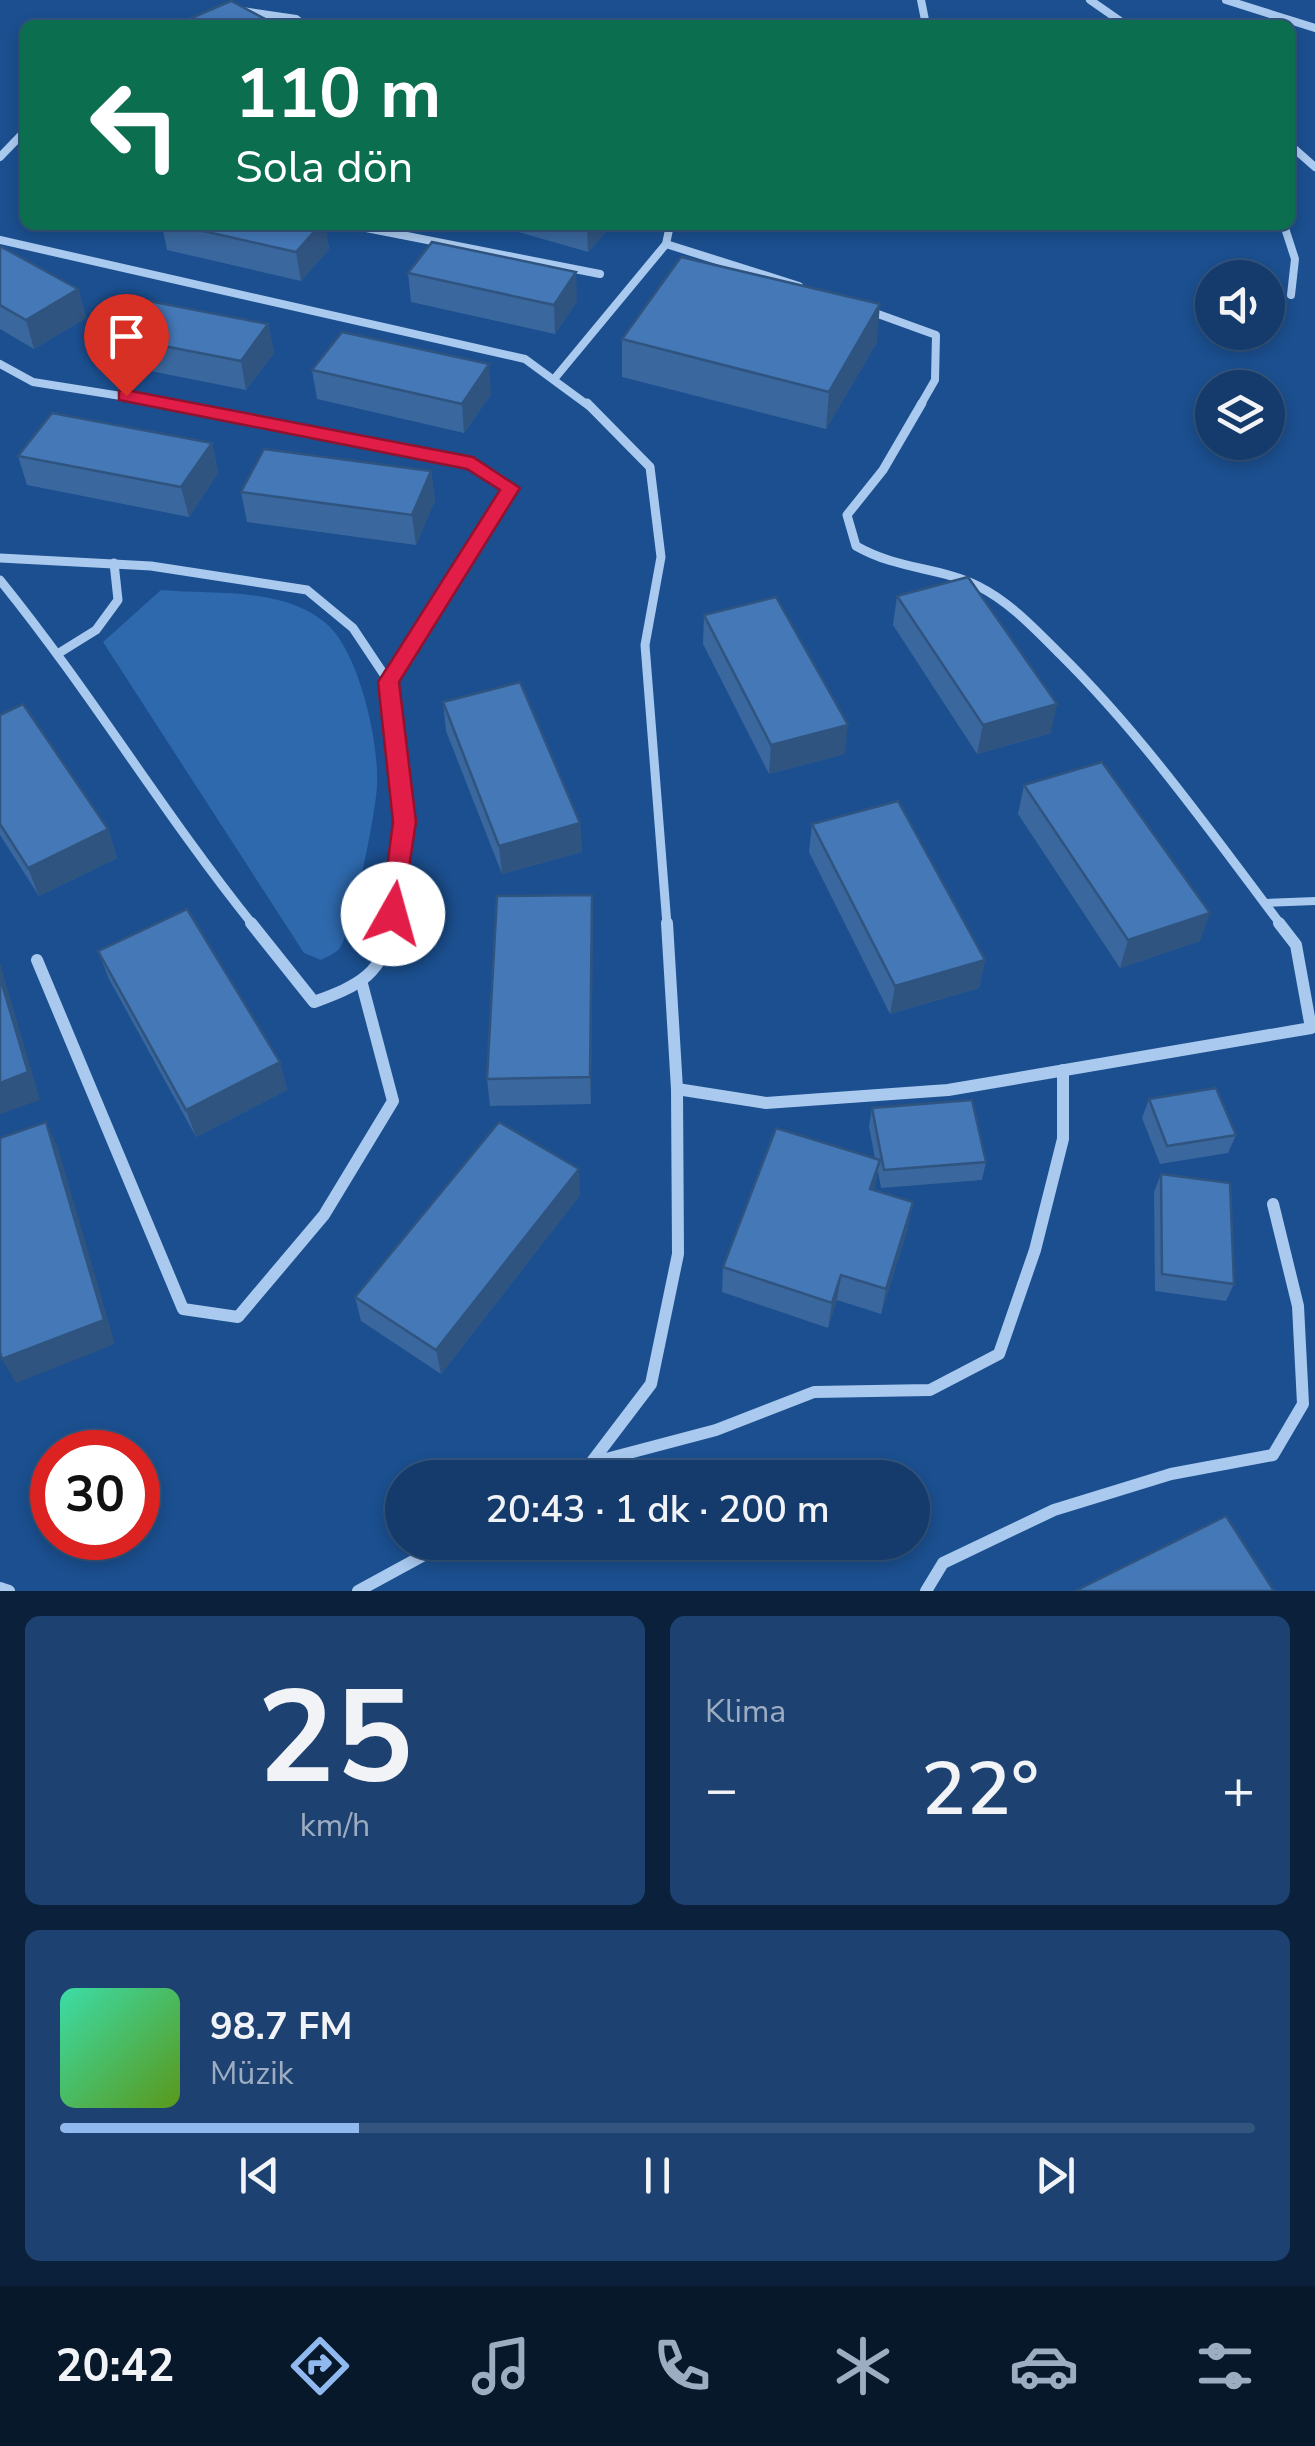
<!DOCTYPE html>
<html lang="tr">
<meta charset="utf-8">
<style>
body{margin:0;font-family:"Nunito Sans",sans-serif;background:#1d4271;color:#f1f3f6;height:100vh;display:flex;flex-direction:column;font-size:38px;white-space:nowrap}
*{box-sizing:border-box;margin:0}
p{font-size:32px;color:#9dadc1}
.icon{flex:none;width:55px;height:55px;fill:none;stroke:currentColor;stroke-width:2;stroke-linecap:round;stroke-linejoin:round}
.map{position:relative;height:1591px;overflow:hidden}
.panel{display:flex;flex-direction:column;gap:25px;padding:25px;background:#0b203b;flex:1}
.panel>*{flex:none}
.banner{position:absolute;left:20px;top:20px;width:1275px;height:210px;border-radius:15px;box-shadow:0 5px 15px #0003,0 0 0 2px #33557e;background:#0b6e4f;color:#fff;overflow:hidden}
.fabs{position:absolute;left:1195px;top:260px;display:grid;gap:20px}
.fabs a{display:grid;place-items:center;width:90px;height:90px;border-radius:50%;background:#143b6b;box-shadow:0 5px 15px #0003,0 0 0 2px #33557e;font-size:50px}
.speed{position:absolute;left:30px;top:1430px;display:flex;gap:20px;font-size:50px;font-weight:700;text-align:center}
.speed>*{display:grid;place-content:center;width:130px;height:130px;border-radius:50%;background:#143b6b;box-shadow:0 5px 15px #0003,0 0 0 2px #33557e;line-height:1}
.speed .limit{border:15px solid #d22;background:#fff;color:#111}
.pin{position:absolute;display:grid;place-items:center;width:85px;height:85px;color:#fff;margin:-102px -42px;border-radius:50% 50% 50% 0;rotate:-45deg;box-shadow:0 0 10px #0007}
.pin .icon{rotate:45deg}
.me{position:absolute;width:110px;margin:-55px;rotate:7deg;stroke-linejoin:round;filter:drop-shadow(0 0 8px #0008)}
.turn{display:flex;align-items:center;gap:35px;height:210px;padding:0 50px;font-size:45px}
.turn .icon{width:130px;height:130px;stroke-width:2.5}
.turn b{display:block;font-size:70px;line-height:85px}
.big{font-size:75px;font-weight:600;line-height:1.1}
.panel .tile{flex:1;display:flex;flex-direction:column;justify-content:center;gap:15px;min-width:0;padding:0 35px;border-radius:15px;background:#1d4271}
.panel .dial{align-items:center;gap:0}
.dial b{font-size:130px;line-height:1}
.song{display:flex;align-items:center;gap:30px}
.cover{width:120px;height:120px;border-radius:15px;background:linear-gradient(135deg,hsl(160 70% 55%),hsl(90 70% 35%))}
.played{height:10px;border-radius:5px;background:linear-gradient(90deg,#90b9f0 25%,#33557e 25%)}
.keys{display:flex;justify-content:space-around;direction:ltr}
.heat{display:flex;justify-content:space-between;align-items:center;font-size:55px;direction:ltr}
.panel .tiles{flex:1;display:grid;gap:25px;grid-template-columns:1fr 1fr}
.tile:last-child{grid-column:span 2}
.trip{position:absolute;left:385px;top:1460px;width:545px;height:100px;border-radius:50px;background:#143b6b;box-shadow:0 5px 15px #0003,0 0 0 2px #33557e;font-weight:600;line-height:100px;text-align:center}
.menu{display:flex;height:160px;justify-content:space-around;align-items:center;background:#08182b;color:#9dadc1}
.menu .icon{width:70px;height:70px}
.menu .active{color:#90b9f0}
.menu b{font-size:45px;color:#f1f3f6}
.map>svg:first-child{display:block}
.green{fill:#2e69ad}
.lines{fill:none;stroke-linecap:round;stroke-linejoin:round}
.lane{stroke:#a9c9ee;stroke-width:8}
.street-far2{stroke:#a9c9ee;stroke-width:8}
.street-far1{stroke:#a9c9ee;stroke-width:9}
.street{stroke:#a9c9ee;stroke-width:12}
.wall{fill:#3a679d}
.shaded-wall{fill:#305480}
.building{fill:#4478b7;stroke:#305480;stroke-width:2.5}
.route{fill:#e11d48;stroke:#92132f;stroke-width:2.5}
</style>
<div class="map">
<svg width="1315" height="1591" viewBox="0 0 1315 1591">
<rect width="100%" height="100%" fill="#1b4f8f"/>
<!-- green -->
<path class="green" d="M161 590C215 595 286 586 329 626 360 656 379 743 377 784 377 809 352 930 340 948 336 953 327 957 321 960L304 953 103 642Z"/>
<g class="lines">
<!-- lane -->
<path class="lane" d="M1265 903 1315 901"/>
<!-- street-far2 -->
<g class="street-far2">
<path d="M921 0 926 25"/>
<path d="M1090 0 1126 25"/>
<path d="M1226 0 1315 28"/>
<path d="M242 11 296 19 304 25"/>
<path d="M1290 145 1315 167"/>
<path d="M0 157 25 131"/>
<path d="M351 225 600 274"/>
<path d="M1284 225 1295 259 1291 295"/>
<path d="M0 240 525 359 589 406"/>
<path d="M666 244 799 286"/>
<path d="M867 310 936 335 935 380 920 406"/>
<path d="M0 364 33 382 184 406"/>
<path d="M555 378 666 244 670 225"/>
</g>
<!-- street-far1 -->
<g class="street-far1">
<path d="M171 403 473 464 510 489 389 682 405 822 391 925"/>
<path d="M587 403 650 467 661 557 645 645 667 925"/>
<path d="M922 403 883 470 847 515 856 546C898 570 940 567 978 586 1010 602 1035 629 1060 654 1143 736 1211 832 1281 925"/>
<path d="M0 558 151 566 307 590 353 628 389 682"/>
<path d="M0 580C90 691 163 813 253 925"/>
<path d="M59 653 96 630 118 600 114 563"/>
</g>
<!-- street -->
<g class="street">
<path d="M251 923 314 1002C358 986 385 974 392 923"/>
<path d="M37 960 183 1309 238 1317 324 1215 393 1101 362 984"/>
<path d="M677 1089 766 1103 948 1090 1311 1028 1296 945 1279 923"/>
<path d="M591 1463 716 1430 814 1392 930 1390 999 1354 1035 1250 1063 1139V1070"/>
<path d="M565 1478 591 1463 651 1384 678 1254 677 1089 667 923"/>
<path d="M0 1588 9 1591"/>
<path d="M358 1591 448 1542"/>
<path d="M926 1591 943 1563 1054 1510 1171 1474 1273 1455 1303 1404 1298 1306 1273 1204"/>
</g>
</g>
<!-- wall -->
<g class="wall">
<path d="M162 225H325L329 249 301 281 167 250Z"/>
<path d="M494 225H612L588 252Z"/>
<path d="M0 246 78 289 86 318 34 349 0 329Z"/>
<path d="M408 273 577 301 555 334 411 302Z"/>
<path d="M268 324 274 353 246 390 100 361 92 332Z"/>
<path d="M622 339 877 342 826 429 622 377Z"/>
<path d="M312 370 491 394 464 433 317 399Z"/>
<path d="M212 443 218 473 189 517 27 485 18 456Z"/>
<path d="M431 471 435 500 416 545 247 522 241 492Z"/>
<path d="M897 596 1051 733 977 754 893 625Z"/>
<path d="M704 615 845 754 769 774 703 644Z"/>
<path d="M443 702 580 823 582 852 502 874 446 731Z"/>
<path d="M0 715 108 829 117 858 39 896 0 835Z"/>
<path d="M1024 785 1200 941 1120 968 1018 814Z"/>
<path d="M812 824 985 960 979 988 890 1014 809 852Z"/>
<path d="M592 895 591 1104 490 1106 487 1079Z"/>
<path d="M98 951 280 1062 287 1090 196 1137 109 979Z"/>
<path d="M1149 1099 1236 1135 1228 1153 1160 1164 1142 1118Z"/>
<path d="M872 1108 986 1162 982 1180 881 1188 878 1171 874 1190 908 1228 881 1314 837 1300 828 1328 722 1292 723 1267 875 1159 869 1126Z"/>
<path d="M1161 1174 1234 1284 1226 1301 1155 1291 1154 1192Z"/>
<path d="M580 1195 441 1374 361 1321 355 1297Z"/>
</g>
<!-- shaded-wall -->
<g class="shaded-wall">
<path d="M320 225H325L329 249 301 281 296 252Z"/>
<path d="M587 225H612L588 252Z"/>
<path d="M576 272 577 301 555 334 554 305Z"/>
<path d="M78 289 86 318 34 349 26 320Z"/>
<path d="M880 304 877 342 826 429 829 392Z"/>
<path d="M268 324 274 353 246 390 241 361Z"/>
<path d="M489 364 491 394 464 433 462 404Z"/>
<path d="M212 443 218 473 189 517 181 487Z"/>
<path d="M431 471 435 500 416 545 412 515Z"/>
<path d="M1057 704 1051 733 977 754 983 725Z"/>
<path d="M848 725 845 754 769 774 771 745Z"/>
<path d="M580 823 582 852 502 874 499 846Z"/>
<path d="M108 829 117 858 39 896 28 868Z"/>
<path d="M592 895 593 923 591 1104 590 1077Z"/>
<path d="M1210 913 1200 941 1120 968 1128 940Z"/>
<path d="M985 960 979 988 890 1014 895 986Z"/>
<path d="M0 963 40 1100 0 1114Z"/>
<path d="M280 1062 287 1090 196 1137 186 1110Z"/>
<path d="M46 1122 58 1148 115 1344 16 1383 2 1359Z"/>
<path d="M880 1160 875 1186 866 1215 870 1189Z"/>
<path d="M579 1169 580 1195 441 1374 436 1350Z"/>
<path d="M913 1202 908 1228 881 1314 886 1289Z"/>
<path d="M841 1275 837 1300 828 1328 832 1303Z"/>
</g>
<!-- building -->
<g class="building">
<path d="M231 1 267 20 257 25H175Z"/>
<path d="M177 225H320L296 252Z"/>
<path d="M432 242 576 272 554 305 408 273Z"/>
<path d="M0 246 78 289 26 320 0 305Z"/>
<path d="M681 257 880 304 829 392 622 339Z"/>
<path d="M123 296 268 324 241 361 92 332Z"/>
<path d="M342 332 489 364 462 404 312 370Z"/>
<path d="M52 413 212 443 181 487 18 456Z"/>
<path d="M264 449 431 471 412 515 241 492Z"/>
<path d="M968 577 1057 704 983 725 897 596Z"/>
<path d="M776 597 848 725 771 745 704 615Z"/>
<path d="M520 682 580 823 499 846 443 702Z"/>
<path d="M23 704 108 829 28 868 0 824V715Z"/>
<path d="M1102 762 1210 913 1128 940 1024 785Z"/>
<path d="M898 801 985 960 895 986 812 824Z"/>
<path d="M592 895 590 1077 487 1079 497 896Z"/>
<path d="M187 909 280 1062 186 1110 98 951Z"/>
<path d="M0 977 28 1072 0 1083Z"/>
<path d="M1216 1088 1236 1135 1167 1146 1149 1099Z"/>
<path d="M972 1100 986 1162 884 1170 872 1108Z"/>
<path d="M46 1122 104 1320 2 1359 0 1352V1138Z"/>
<path d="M499 1122 579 1169 436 1350 355 1297Z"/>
<path d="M776 1128 880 1160 870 1189 913 1202 886 1289 841 1275 832 1303 723 1267Z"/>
<path d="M1161 1174 1230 1183 1234 1284 1162 1274Z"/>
<path d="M1226 1516 1274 1591H1075Z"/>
</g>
<!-- route -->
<path class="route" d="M126 390 473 457 520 488 399 682 416 822 401 920 393 923 381 914 393 822 378 682 500 490 467 469 119 400V391Z"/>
</svg>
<div class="fabs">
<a><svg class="icon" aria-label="sound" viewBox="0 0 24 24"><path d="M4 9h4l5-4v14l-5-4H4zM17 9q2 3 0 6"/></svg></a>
<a><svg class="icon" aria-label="layers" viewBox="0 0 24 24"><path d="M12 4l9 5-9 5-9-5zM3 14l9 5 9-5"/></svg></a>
</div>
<div class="speed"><div class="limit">30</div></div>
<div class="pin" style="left:126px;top:396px;background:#d93025"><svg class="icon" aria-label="arrive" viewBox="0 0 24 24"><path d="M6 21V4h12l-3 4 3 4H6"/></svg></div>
<svg class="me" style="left:393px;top:914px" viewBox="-20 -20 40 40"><circle r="19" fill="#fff"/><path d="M0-13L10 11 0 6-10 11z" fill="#e11d48"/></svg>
<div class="trip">20:43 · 1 dk · 200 m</div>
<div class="banner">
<div class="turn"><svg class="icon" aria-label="left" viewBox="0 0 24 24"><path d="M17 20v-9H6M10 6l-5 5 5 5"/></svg><div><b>110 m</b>Sola dön</div></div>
</div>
</div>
<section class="panel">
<div class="tiles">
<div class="tile dial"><b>25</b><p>km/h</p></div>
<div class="tile"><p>Klima</p>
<div class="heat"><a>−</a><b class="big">22°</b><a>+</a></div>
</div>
<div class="tile">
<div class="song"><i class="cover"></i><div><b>98.7 FM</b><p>Müzik</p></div></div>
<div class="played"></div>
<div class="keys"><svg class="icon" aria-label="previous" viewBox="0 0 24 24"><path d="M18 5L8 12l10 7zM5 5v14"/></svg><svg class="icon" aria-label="pause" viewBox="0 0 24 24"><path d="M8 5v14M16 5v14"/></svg><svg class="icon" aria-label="next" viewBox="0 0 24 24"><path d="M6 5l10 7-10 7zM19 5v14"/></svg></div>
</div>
</div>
</section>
<nav class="menu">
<b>20:42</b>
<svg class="icon active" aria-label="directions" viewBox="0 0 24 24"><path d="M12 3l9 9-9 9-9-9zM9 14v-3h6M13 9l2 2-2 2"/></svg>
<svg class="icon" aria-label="music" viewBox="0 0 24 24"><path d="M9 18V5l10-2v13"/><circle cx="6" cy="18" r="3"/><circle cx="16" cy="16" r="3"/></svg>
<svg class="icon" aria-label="phone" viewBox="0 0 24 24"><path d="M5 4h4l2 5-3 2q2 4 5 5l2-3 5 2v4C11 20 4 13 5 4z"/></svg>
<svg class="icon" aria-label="climate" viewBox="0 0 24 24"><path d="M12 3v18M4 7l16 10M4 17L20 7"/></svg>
<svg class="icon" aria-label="car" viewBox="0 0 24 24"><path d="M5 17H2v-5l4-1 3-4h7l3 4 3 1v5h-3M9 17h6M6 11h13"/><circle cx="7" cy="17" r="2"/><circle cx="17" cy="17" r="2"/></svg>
<svg class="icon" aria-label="filters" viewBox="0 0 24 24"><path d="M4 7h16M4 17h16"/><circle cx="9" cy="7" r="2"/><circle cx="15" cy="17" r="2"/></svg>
</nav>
